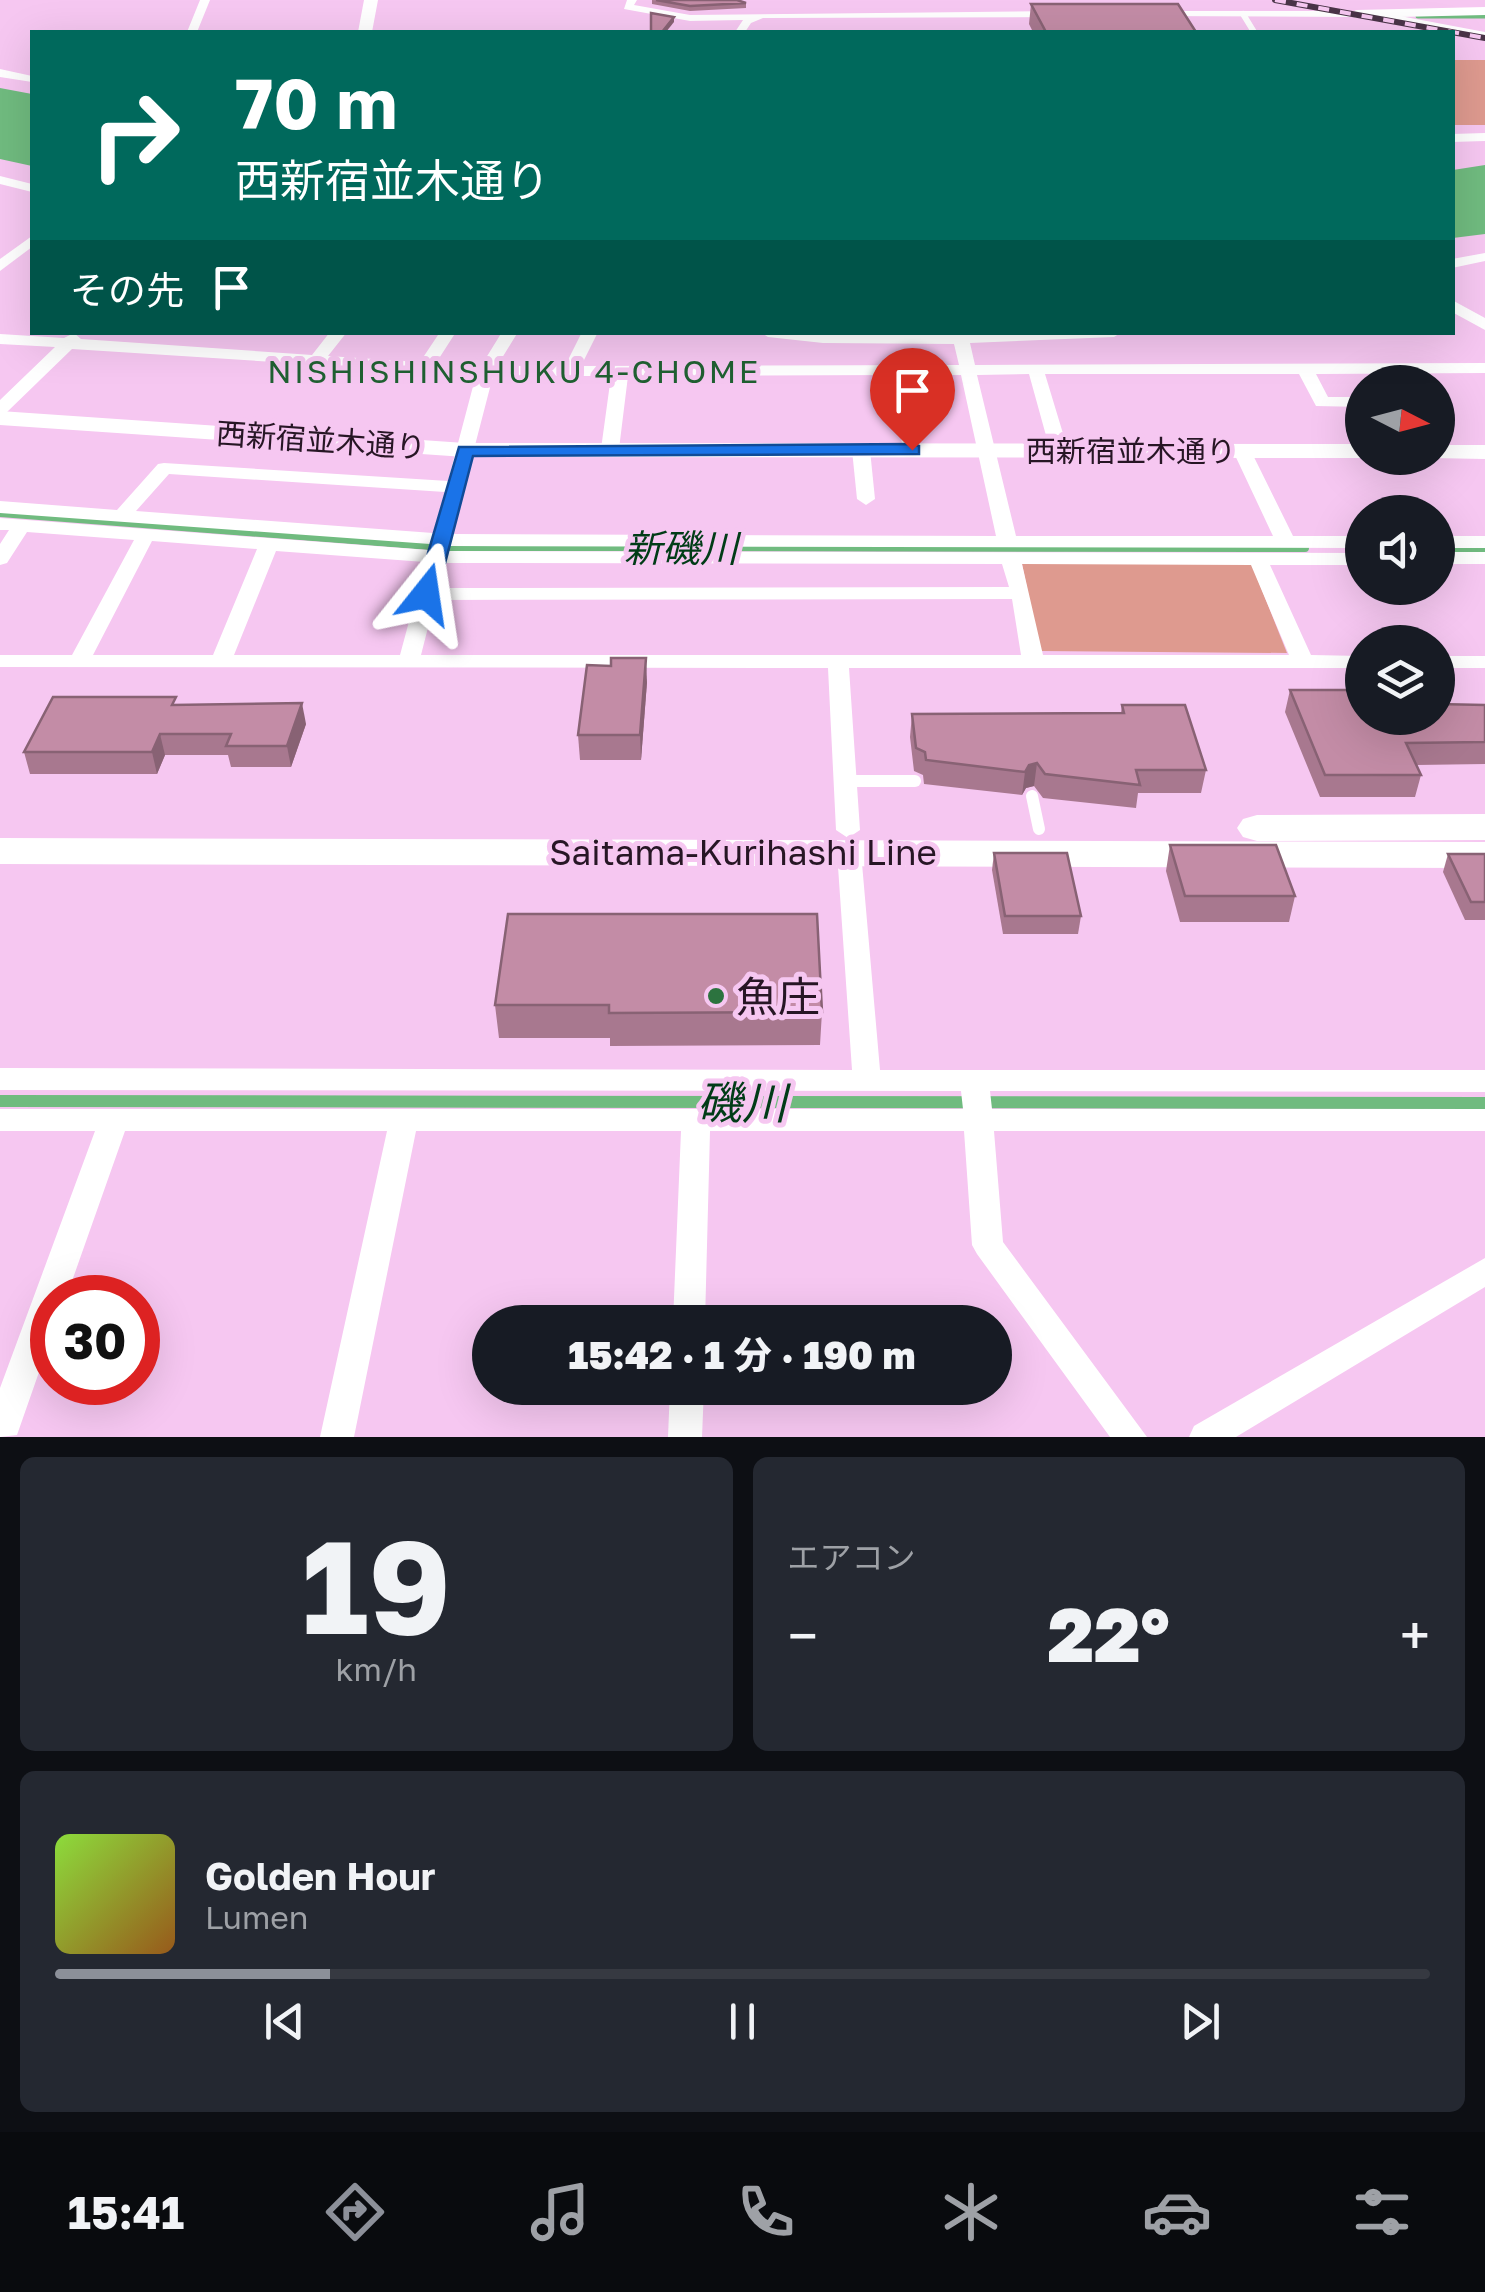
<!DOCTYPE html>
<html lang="ja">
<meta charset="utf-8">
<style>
body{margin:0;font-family:"Golos Text","Noto Sans JP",sans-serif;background:#242831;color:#f1f3f6;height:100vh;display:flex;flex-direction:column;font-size:38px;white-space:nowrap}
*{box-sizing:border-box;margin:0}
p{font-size:32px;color:#9ea1a6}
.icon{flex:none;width:55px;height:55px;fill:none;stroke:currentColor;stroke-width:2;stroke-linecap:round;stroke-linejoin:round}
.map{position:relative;height:1437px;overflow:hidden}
.drawer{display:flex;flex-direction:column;gap:20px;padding:20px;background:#0d0f14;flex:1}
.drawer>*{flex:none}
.banner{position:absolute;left:30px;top:30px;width:1425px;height:305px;border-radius:0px;box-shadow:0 10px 40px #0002;background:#00695c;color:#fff;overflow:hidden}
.needle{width:65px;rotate:96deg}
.tools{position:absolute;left:1345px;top:365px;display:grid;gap:20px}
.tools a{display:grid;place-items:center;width:110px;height:110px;border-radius:50%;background:#171b24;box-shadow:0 10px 40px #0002;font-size:50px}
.speed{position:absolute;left:30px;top:1275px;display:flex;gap:20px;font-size:50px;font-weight:700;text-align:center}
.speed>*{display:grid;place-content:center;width:130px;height:130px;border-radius:50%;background:#171b24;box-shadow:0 10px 40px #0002;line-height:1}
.speed .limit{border:15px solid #d22;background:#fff;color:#111}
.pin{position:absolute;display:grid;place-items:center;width:85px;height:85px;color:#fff;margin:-102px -42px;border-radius:50% 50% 50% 0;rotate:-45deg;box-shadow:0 0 10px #0007}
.pin .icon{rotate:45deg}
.me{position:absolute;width:110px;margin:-55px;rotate:15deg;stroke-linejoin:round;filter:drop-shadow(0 0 8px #0008)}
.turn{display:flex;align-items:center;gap:35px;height:210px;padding:0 40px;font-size:45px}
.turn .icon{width:130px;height:130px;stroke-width:2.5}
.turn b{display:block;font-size:70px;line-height:85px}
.then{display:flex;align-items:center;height:95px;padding:0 40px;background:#0003;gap:20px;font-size:38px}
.big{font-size:75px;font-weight:800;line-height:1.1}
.drawer .widget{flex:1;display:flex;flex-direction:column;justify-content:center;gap:15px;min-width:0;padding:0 35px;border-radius:15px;background:#242831}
.drawer .dial{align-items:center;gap:0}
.dial b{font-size:130px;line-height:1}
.song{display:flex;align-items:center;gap:30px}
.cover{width:120px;height:120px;border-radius:15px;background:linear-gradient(135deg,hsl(90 70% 55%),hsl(30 70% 35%))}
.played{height:10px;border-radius:5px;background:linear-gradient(90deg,#8c9099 20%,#363941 20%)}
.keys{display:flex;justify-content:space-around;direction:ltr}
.heat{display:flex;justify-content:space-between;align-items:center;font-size:55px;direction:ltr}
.drawer .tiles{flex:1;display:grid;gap:20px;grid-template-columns:1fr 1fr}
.widget:last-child{grid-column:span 2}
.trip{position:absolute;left:472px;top:1305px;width:540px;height:100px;border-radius:50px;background:#171b24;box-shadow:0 10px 40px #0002;font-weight:800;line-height:100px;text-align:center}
.menu{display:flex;height:160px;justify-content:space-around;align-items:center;background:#090b0e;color:#9ea1a6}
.menu .icon{width:70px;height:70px}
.menu .selected{color:#8c9099}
.menu b{font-size:45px;color:#f1f3f6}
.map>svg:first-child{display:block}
.green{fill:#de9a8f}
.water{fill:#70bb7f}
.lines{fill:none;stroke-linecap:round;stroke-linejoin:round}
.stream-far2{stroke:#70bb7f;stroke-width:5}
.stream-far1{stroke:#70bb7f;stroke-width:8}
.stream{stroke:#70bb7f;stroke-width:12}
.service-far1{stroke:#fff;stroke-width:6}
.service{stroke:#fff;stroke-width:12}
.minor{fill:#fff;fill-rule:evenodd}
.tertiary{fill:#fff;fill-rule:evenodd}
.primary{fill:#fff;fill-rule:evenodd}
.rail-casing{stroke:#4a3448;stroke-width:6}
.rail{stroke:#f6c7f1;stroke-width:4;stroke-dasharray:11;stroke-linecap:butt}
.wall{fill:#a8788f}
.shaded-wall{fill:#886274}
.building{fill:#c38ca6;stroke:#886274;stroke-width:2.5}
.route{fill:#1a73e8;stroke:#114b97;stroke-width:2.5}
.poi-dot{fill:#2c733f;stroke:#f6c7f1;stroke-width:4}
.labels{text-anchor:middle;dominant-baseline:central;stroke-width:10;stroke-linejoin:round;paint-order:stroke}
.far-street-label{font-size:30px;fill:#271625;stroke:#f6c7f1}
.far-neighbourhood-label{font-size:32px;letter-spacing:2.5px;fill:#206032;stroke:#f6c7f1}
.street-label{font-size:35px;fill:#271625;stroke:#f6c7f1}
.water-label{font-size:38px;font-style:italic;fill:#013c17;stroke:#f6c7f1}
.near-poi-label{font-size:42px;fill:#271625;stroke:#f6c7f1;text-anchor:start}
.near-water-label{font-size:45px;font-style:italic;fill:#013c17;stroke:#f6c7f1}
</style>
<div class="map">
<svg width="1485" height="1437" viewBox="0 0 1485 1437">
<rect width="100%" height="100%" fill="#f6c7f1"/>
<!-- green -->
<g class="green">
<rect x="1453" y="60" width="32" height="65"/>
<path d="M1021 559 1250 560 1287 653 1040 651Z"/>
</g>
<!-- water -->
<g class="water">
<path d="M0 88 32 94V166L0 159Z"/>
<path d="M1485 165V234L1453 238V170Z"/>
</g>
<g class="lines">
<!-- stream-far2 -->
<path class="stream-far2" d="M1418 16H1485"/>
<!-- stream-far1 -->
<g class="stream-far1">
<path d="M0 513 443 547 1305 548"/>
<path d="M1438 548H1485"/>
</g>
<!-- stream -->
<path class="stream" d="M0 1101 1485 1103"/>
<!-- service-far1 -->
<path class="service-far1" d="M1243 14 1254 32"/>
<!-- service -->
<g class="service">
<path d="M845 781H915"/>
<path d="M1032 796 1039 829"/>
</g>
<!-- minor -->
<g class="minor">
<path d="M200 0H210L197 32H187Z"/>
<path d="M627 0H637L634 5 690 15 1058 11 1063 14 1058 17 763 18 751 23 745 32H735L743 20 690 21 624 9Z"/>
<path d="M1384 10 1400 16 1485 32V38L1393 21 1380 15Z"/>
<path d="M1155 11H1356L1361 14 1356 17 1151 16Z"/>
<path d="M0 69 32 76V82L0 77Z"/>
<path d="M1485 133V141L1452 142V134Z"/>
<path d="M0 176 32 184V192L0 184Z"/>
<path d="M32 236V247L0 271V259Z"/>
<path d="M1485 253V261L1452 268V259Z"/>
<path d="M1452 300 1485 318V330L1452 312Z"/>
<path d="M330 332H347L328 356 420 362 440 332H456L436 363 481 366 502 332H518L497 366H565L582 332H598L581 366 959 365 954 344 823 343 768 337 760 332H1122L1114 337 970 343 975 365 1485 363V373L1316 374 1328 397H1362V407L1316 406 1299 374H1045L1068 450 1059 455 1050 450 1029 374 977 375 1016 536H1273L1233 451 1242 446 1251 451 1293 536H1362V548L449 546 448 551 1362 553V565H1270L1311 655 1362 656V668H849L860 830 848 838 836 830 828 668 0 667V655H72L134 540 27 532 7 563 0 565V544L9 530H0V518L428 550 430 544 0 513V501L117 510 158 464 164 463 448 481 476 375 72 349 6 413 0 414V400L55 347 0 344V334L64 338 74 333 81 339 312 355ZM891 375 903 450 912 455 921 450 908 375H961L996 536 452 534 493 376H611L601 449 610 454 619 449 628 376ZM169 474 445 492 433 533 136 511ZM152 541 257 549 213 655H93ZM276 551 425 562 400 655H234ZM445 563 1002 564 1009 587 439 588ZM1022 564 1251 565 1289 655H1043ZM1012 599 1021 655H421L435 600Z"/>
<path d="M861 445 870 450 875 499 866 505 857 499 852 450Z"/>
<rect x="1438" y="536" width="47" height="12"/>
<rect x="1438" y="552" width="47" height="12"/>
<rect x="1438" y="656" width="47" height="12"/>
<path d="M849 844 861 852 880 1070H1485V1092L990 1091 992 1109H1485V1131H994L1003 1242 1147 1437H1110L977 1254 972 1245 964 1131H710L705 1322H673L681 1131H416L354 1437H320L387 1131H125L66 1298H52V1335L17 1435 0 1437V1388L95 1131H0V1109H963L961 1091 0 1090V1068L852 1070 837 852Z"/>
<path d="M1485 1258V1287L1236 1437H1189L1194 1426Z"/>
<path d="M670 1388H704L702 1437H668Z"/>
</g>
<!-- tertiary -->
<g class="tertiary">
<path d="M364 0H378L372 32H358Z"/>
<path d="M1485 7V15L1356 18 1349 14 1356 10Z"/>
<path d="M0 411 465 443 1362 444 1365 458 465 457 0 425Z"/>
<path d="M1438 445H1485V459L1431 458H1438Z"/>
</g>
<!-- primary -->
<g class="primary">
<path d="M1485 814V840L1257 841 1243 837 1237 828 1243 819 1257 815Z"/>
<path d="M0 838 1485 842V868L0 864Z"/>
</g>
<defs>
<path id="rail" d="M1275 0 1485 38"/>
</defs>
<!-- rail casing -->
<use href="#rail" class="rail-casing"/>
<!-- rail -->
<use href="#rail" class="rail"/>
</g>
<!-- wall -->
<g class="wall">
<path d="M652 0 746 3V8L690 11 652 4Z"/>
<path d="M1031 4 1196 32H1033L1029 24Z"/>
<path d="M647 682 641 760H580L578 735Z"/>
<path d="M1290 690 1362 718 1485 705V764L1416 765 1421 775 1415 797H1320L1285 712Z"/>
<path d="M177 705 306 724 291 767H231L228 755H165L157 774H30L24 752Z"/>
<path d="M1122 705 1206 770 1201 793H1138L1136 808 1043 798 1034 786 1026 788 1022 795 924 784 923 775 914 771 910 737 912 714 1121 713Z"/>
<path d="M1170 845 1295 896 1289 922H1180L1166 871Z"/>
<path d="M994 853 1081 916 1078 934H1003L992 870Z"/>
<path d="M1448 854H1485V920H1465L1443 872Z"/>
<path d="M508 914 822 1012 820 1045 610 1046V1038H499L495 1005Z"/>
</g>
<!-- shaded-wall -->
<g class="shaded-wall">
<path d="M674 17V22L666 32H662Z"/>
<path d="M646 658 647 682 641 760 640 735Z"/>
<path d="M302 703 306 724 291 767 287 746Z"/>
<path d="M160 734 165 755 157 774 152 752Z"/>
<path d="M1037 763 1034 786 1026 788 1022 795 1025 772 1029 765Z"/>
</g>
<!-- building -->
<g class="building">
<path d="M656 0H737L746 3 690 6Z"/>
<path d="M1031 4H1178L1196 32H1046Z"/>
<path d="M651 13 674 17 662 32H651Z"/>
<path d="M611 658H646L640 735H578L587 665 611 666Z"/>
<path d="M1290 690H1362V718H1438V704L1485 705V742L1406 743 1421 775H1325Z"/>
<path d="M53 697H176L172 705 302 703 287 746H226L231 734H160L152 752H24Z"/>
<path d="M1122 705H1185L1206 770H1136L1140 785 1045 774 1037 763 1029 765 1025 772 926 760 925 752 916 748 912 714 1124 713Z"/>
<path d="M1170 845H1276L1295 896H1185Z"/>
<path d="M994 853H1067L1081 916H1005Z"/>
<path d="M1448 854H1485V902H1471Z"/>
<path d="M508 914H817L822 1012 609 1013V1005H495Z"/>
</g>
<!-- route -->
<path class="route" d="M912 444 919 446V454L473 456 437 594 426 601 416 594 459 447Z"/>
<!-- markers -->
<circle class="poi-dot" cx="716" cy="996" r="10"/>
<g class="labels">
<!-- far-street labels -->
<g class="far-street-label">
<text transform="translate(321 440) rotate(4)">西新宿並木通り</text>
<text x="1131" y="451">西新宿並木通り</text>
</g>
<!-- far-neighbourhood labels -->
<g class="far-neighbourhood-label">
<text x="514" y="371">NISHISHINSHUKU 4-CHOME</text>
</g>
<!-- street labels -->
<g class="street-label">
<text x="743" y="852">Saitama-Kurihashi Line</text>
</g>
<!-- water labels -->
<g class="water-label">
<text x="681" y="547">新磯川</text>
</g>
<!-- near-poi labels -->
<g class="near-poi-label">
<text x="736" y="996">魚庄</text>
</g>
<!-- near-water labels -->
<g class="near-water-label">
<text x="742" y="1102">磯川</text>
</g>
</g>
</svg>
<div class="tools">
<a><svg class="needle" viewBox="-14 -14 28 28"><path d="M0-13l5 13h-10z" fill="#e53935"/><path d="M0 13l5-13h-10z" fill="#9ea1a6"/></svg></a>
<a><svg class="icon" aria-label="sound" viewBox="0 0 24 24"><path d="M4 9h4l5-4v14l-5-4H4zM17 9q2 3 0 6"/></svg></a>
<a><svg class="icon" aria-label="layers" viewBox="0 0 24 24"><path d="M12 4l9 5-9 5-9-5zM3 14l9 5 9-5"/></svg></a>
</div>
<div class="speed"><div class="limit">30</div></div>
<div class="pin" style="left:912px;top:450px;background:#d93025"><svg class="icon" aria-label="arrive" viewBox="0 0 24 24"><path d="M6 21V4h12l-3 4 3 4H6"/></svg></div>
<svg class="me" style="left:426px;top:594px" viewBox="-20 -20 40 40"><path d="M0-17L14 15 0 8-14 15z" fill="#1a73e8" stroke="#fff" stroke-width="4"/></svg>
<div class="trip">15:42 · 1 分 · 190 m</div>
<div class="banner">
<div class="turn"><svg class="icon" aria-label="right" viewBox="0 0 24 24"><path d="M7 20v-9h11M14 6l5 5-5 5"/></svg><div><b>70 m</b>西新宿並木通り</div></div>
<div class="then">その先<svg class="icon" aria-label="arrive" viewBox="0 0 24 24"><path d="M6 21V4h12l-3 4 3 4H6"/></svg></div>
</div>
</div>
<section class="drawer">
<div class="tiles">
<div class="widget dial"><b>19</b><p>km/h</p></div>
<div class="widget"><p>エアコン</p>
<div class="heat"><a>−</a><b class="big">22°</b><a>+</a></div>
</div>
<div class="widget">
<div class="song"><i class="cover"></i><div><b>Golden Hour</b><p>Lumen</p></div></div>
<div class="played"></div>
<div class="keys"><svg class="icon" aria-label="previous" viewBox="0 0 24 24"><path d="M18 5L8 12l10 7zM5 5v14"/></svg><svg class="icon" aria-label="pause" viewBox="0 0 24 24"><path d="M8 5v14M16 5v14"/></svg><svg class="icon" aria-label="next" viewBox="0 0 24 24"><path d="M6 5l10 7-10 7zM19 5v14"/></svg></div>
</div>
</div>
</section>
<nav class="menu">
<b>15:41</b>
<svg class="icon selected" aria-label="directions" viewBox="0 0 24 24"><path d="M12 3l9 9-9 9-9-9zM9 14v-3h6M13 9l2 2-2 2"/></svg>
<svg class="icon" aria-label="music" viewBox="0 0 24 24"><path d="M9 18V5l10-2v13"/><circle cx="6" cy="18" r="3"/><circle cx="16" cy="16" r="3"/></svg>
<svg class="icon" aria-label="phone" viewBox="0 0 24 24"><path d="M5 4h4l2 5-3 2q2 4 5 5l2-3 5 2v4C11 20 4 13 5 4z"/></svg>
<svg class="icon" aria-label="climate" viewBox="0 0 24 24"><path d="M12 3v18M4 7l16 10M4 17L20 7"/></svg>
<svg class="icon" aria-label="car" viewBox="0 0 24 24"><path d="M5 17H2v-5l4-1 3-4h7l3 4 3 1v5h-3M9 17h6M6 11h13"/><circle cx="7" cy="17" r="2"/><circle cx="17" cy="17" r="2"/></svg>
<svg class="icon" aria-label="filters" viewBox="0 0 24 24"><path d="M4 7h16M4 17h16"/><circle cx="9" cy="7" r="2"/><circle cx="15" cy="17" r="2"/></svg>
</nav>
